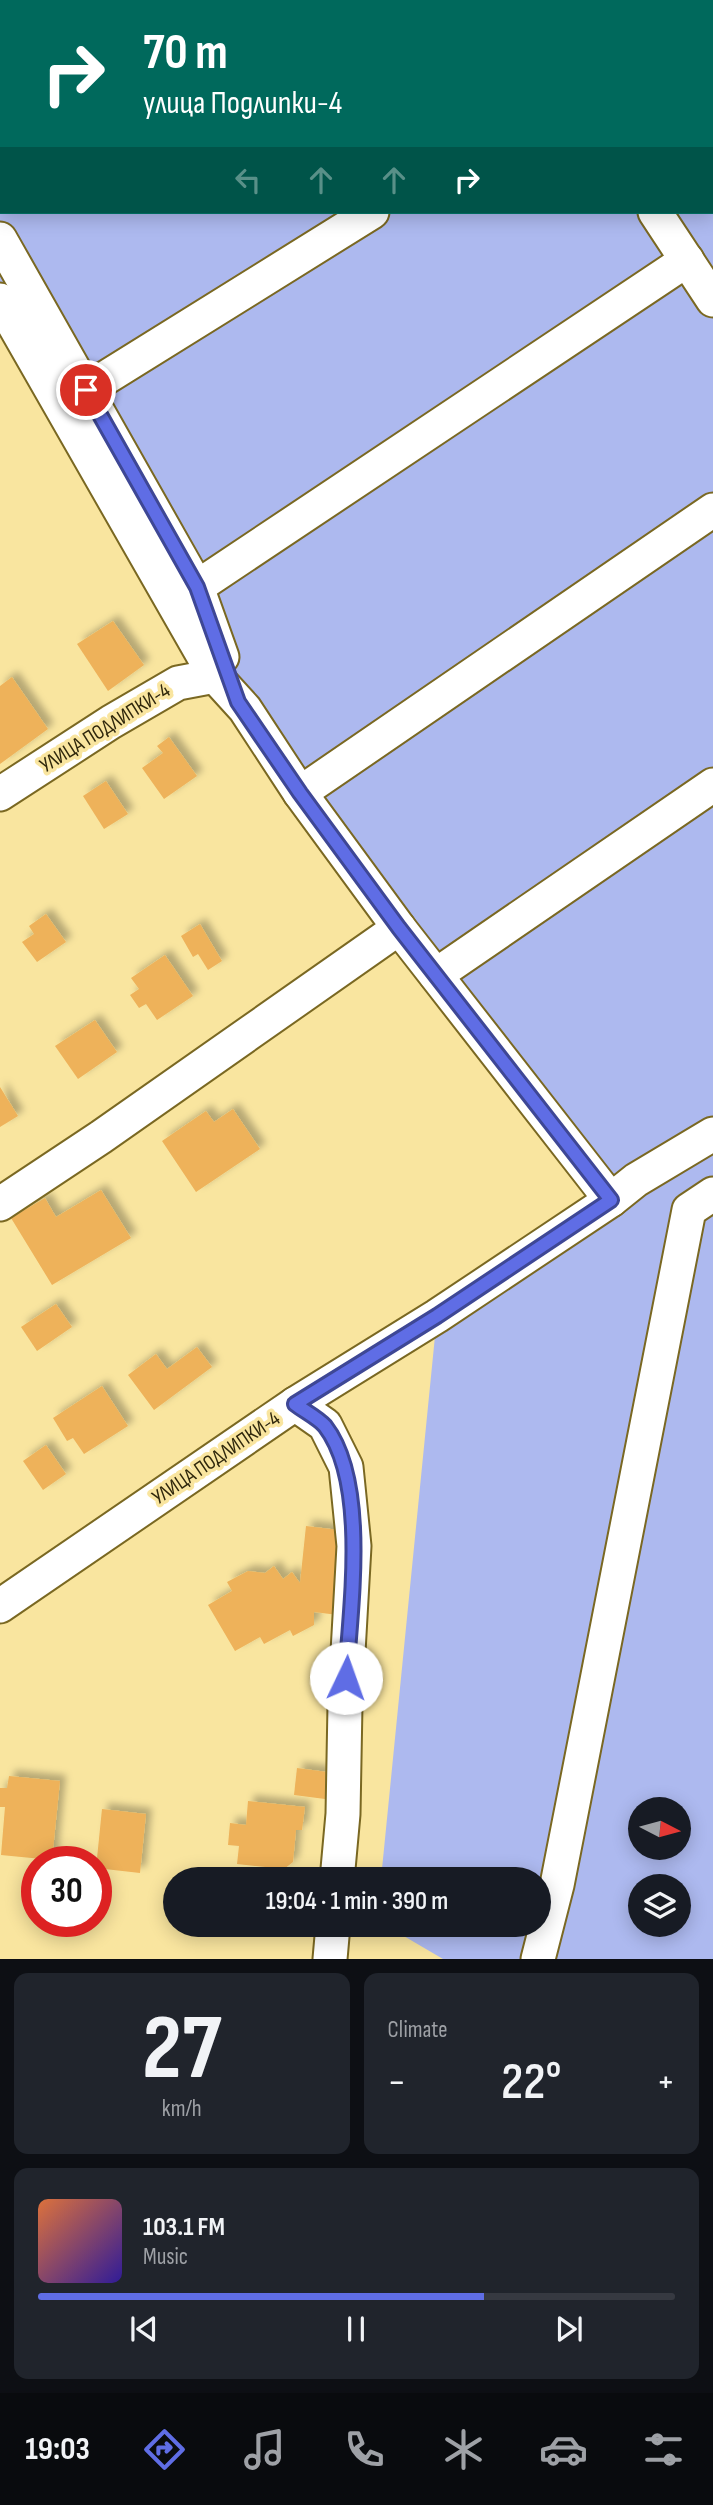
<!DOCTYPE html>
<meta charset="utf-8">
<style>
body{margin:0;font-family:"Sofia Sans Condensed",sans-serif;background:#20242c;color:#f1f3f6;height:100vh;display:flex;flex-direction:column;font-size:26px;white-space:nowrap}
*{box-sizing:border-box;margin:0}
p{font-size:23px;color:#9ea1a6}
.icon{flex:none;width:38px;height:38px;fill:none;stroke:currentColor;stroke-width:2;stroke-linecap:round;stroke-linejoin:round}
.map{position:relative;height:1959px;overflow:hidden}
.sheet{display:flex;flex-direction:column;gap:14px;padding:14px;background:#0d0f14;flex:1}
.sheet>*{flex:none}
.guide{position:absolute;left:0px;top:0px;width:714px;height:214px;box-shadow:0 4px 18px #0003;background:#00695c;color:#fff;overflow:hidden}
.needle{width:46px;rotate:96deg}
.fabs{position:absolute;left:628px;top:1797px;display:grid;gap:14px}
.fabs a{display:grid;place-items:center;width:63px;height:63px;border-radius:50%;background:#171b24;box-shadow:0 4px 18px #0003;font-size:35px}
.speed{position:absolute;left:21px;top:1846px;display:flex;gap:14px;font-size:35px;font-weight:700;text-align:center}
.speed>*{display:grid;place-content:center;width:91px;height:91px;border-radius:50%;background:#171b24;box-shadow:0 4px 18px #0003;line-height:1}
.speed .limit{border:10px solid #d22;background:#fff;color:#111}
.pin{position:absolute;display:grid;place-items:center;width:60px;height:60px;color:#fff;margin:-30px;border:4px solid #fff;border-radius:50%;box-shadow:0 2px 7px #0007}
.me{position:absolute;width:77px;margin:-38px;rotate:3deg;stroke-linejoin:round;filter:drop-shadow(0 0 5px #0008)}
.turn{display:flex;align-items:center;gap:24px;height:147px;padding:0 28px;font-size:32px}
.turn .icon{width:91px;height:91px;stroke-width:2.5}
.turn b{display:block;font-size:49px;line-height:60px}
.lanes{display:flex;align-items:center;height:66px;padding:0 28px;background:#0003;justify-content:center;gap:35px;direction:ltr}
.lanes .off{opacity:.35}
.big{font-size:52px;font-weight:600;line-height:1.1}
.sheet .card{flex:1;display:flex;flex-direction:column;justify-content:center;gap:10px;min-width:0;padding:0 24px;border-radius:14px;background:#20242c}
.sheet .dial{align-items:center;gap:0}
.dial b{font-size:91px;line-height:1}
.song{display:flex;align-items:center;gap:21px}
.cover{width:84px;height:84px;border-radius:10px;background:linear-gradient(135deg,hsl(20 70% 55%),hsl(250 70% 35%))}
.played{height:7px;border-radius:4px;background:linear-gradient(90deg,#5f6de5 70%,#363941 70%)}
.keys{display:flex;justify-content:space-around;direction:ltr}
.heat{display:flex;justify-content:space-between;align-items:center;font-size:38px;direction:ltr}
.sheet .tiles{flex:1;display:grid;gap:14px;grid-template-columns:1fr 1fr}
.card:last-child{grid-column:span 2}
.trip{position:absolute;left:163px;top:1867px;width:388px;height:70px;border-radius:35px;background:#171b24;box-shadow:0 4px 18px #0003;font-weight:600;line-height:70px;text-align:center}
.tabs{display:flex;height:112px;justify-content:space-around;align-items:center;background:#090b0e;color:#9ea1a6}
.tabs .icon{width:49px;height:49px}
.tabs .on{color:#5f6de5}
.tabs b{font-size:32px;color:#f1f3f6}
.map>svg:first-child{display:block}
.green{fill:#adb9ef;fill-rule:evenodd}
.building{fill:#eeb25a;filter:url(#shadow)}
.lines{fill:none;stroke-linecap:round;stroke-linejoin:round}
.minor-casing{stroke:#7a6822;stroke-width:37}
.minor{stroke:#fff;stroke-width:33}
.route-casing{stroke:#3e4795;stroke-width:18}
.route{stroke:#5f6de5;stroke-width:12}
.labels{text-anchor:middle;dominant-baseline:central;stroke-width:7;stroke-linejoin:round;paint-order:stroke}
.street-label{font-size:21px;fill:#30280c;stroke:#f9e59f}
</style>
<div class="map">
<svg width="713" height="1959" viewBox="0 0 713 1959">
<defs>
<filter id="shadow"><feDropShadow dx="6" dy="-6" stdDeviation="3.5" flood-color="#0004"/></filter>
</defs>
<rect width="100%" height="100%" fill="#f9e59f"/>
<!-- green -->
<path class="green" d="M0 0H713V1959H443L385 1925H539V1880L381 1879 437 1316 611 1200 300 793 0 300ZM2 2H712V212H2ZM640 1810H679V1848H640ZM640 1886H679V1925H640Z"/>
<!-- building -->
<g class="building">
<path d="M113 621 144 665 108 691 77 644Z"/>
<path d="M12 677 48 729 0 764V686Z"/>
<path d="M169 737 197 776 164 799 142 768 163 753 157 746Z"/>
<path d="M106 781 128 814 104 829 83 796Z"/>
<path d="M46 914 66 942 37 962 22 942 34 934 29 926Z"/>
<path d="M200 924 222 961 208 970 198 954 193 957 181 936Z"/>
<path d="M165 955 193 996 157 1020 146 1004 139 1008 130 995 139 989 131 978Z"/>
<path d="M95 1020 117 1052 78 1079 55 1046Z"/>
<path d="M0 1087 18 1116 0 1127Z"/>
<path d="M233 1109 260 1149 196 1192 162 1141 206 1111 214 1122Z"/>
<path d="M101 1190 131 1238 52 1285 11 1218 45 1198 56 1217Z"/>
<path d="M56 1304 72 1327 37 1351 21 1327Z"/>
<path d="M197 1347 212 1367 154 1410 128 1375 156 1354 167 1369Z"/>
<path d="M102 1386 128 1426 84 1454 73 1438 67 1441 53 1418Z"/>
<path d="M46 1445 66 1474 43 1490 23 1461Z"/>
<path d="M306 1526 347 1531 338 1615 314 1612V1625L293 1636 290 1630 264 1644 260 1637 235 1651 208 1605 232 1591 227 1582 248 1571 265 1573 274 1566 283 1579 292 1572 300 1583Z"/>
<path d="M297 1768 327 1772 325 1799 294 1795Z"/>
<path d="M9 1776 60 1781 52 1860 1 1855 5 1807H0V1788H7Z"/>
<path d="M248 1801 305 1807 302 1830H296L293 1862 284 1869 237 1864 239 1846 228 1845 230 1823 246 1825Z"/>
<path d="M102 1809 146 1814 140 1873 96 1868Z"/>
</g>
<g class="lines">
<defs>
<g id="minor">
<path d="M514 0 515 2"/>
<path d="M280 2 283 0"/>
<path d="M0 194 2 193"/>
<path d="M655 212 713 300"/>
<path d="M0 239 197 587 222 657"/>
<path d="M0 300 215 676 245 709 300 793 399 928 611 1200"/>
<path d="M86 390 372 212"/>
<path d="M197 587 687 260"/>
<path d="M300 793 713 510"/>
<path d="M0 794 111 722 178 683 215 676"/>
<path d="M436 975 713 785"/>
<path d="M0 1204 101 1137 399 928"/>
<path d="M295 1404 325 1425 346 1467 354 1546 345 1705 343 1814 337 1880"/>
<path d="M0 1606 295 1404 437 1316 611 1200 636 1180 713 1134"/>
<path d="M330 1959 333 1925"/>
<path d="M538 1959 557 1885 689 1210 713 1194"/>
</g>
</defs>
<!-- minor casing -->
<use href="#minor" class="minor-casing"/>
<!-- minor -->
<use href="#minor" class="minor"/>
</g>
<g class="lines">
<defs>
<path id="route" d="M86 390 197 587 238 702 300 793 399 928 611 1200 437 1316 295 1404C304 1411 318 1418 325 1426 369 1483 350 1610 346 1678"/>
</defs>
<!-- route casing -->
<use href="#route" class="route-casing"/>
<!-- route -->
<use href="#route" class="route"/>
</g>
<g class="labels">
<!-- street labels -->
<g class="street-label">
<text transform="translate(105 728) rotate(-32)">УЛИЦА ПОДЛИПКИ-4</text>
<text transform="translate(216 1458) rotate(-34)">УЛИЦА ПОДЛИПКИ-4</text>
</g>
</g>
</svg>
<div class="fabs">
<a><svg class="needle" viewBox="-14 -14 28 28"><path d="M0-13l5 13h-10z" fill="#e53935"/><path d="M0 13l5-13h-10z" fill="#9ea1a6"/></svg></a>
<a><svg class="icon" aria-label="layers" viewBox="0 0 24 24"><path d="M12 4l9 5-9 5-9-5zM3 14l9 5 9-5"/></svg></a>
</div>
<div class="speed"><div class="limit">30</div></div>
<div class="pin" style="left:86px;top:390px;background:#d93025"><svg class="icon" aria-label="arrive" viewBox="0 0 24 24"><path d="M6 21V4h12l-3 4 3 4H6"/></svg></div>
<svg class="me" style="left:346px;top:1678px" viewBox="-20 -20 40 40"><circle r="19" fill="#fff"/><path d="M0-13L10 11 0 6-10 11z" fill="#5f6de5"/></svg>
<div class="trip">19:04 · 1 min · 390 m</div>
<div class="guide">
<div class="turn"><svg class="icon" aria-label="right" viewBox="0 0 24 24"><path d="M7 20v-9h11M14 6l5 5-5 5"/></svg><div><b>70 m</b>улица Подлипки-4</div></div>
<div class="lanes"><svg class="icon off" aria-label="left" viewBox="0 0 24 24"><path d="M17 20v-9H6M10 6l-5 5 5 5"/></svg><svg class="icon off" aria-label="ahead" viewBox="0 0 24 24"><path d="M12 20V5M6 11l6-6 6 6"/></svg><svg class="icon off" aria-label="ahead" viewBox="0 0 24 24"><path d="M12 20V5M6 11l6-6 6 6"/></svg><svg class="icon" aria-label="right" viewBox="0 0 24 24"><path d="M7 20v-9h11M14 6l5 5-5 5"/></svg></div>
</div>
</div>
<section class="sheet">
<div class="tiles">
<div class="card dial"><b>27</b><p>km/h</p></div>
<div class="card"><p>Climate</p>
<div class="heat"><a>−</a><b class="big">22°</b><a>+</a></div>
</div>
<div class="card">
<div class="song"><i class="cover"></i><div><b>103.1 FM</b><p>Music</p></div></div>
<div class="played"></div>
<div class="keys"><svg class="icon" aria-label="previous" viewBox="0 0 24 24"><path d="M18 5L8 12l10 7zM5 5v14"/></svg><svg class="icon" aria-label="pause" viewBox="0 0 24 24"><path d="M8 5v14M16 5v14"/></svg><svg class="icon" aria-label="next" viewBox="0 0 24 24"><path d="M6 5l10 7-10 7zM19 5v14"/></svg></div>
</div>
</div>
</section>
<nav class="tabs">
<b>19:03</b>
<svg class="icon on" aria-label="directions" viewBox="0 0 24 24"><path d="M12 3l9 9-9 9-9-9zM9 14v-3h6M13 9l2 2-2 2"/></svg>
<svg class="icon" aria-label="music" viewBox="0 0 24 24"><path d="M9 18V5l10-2v13"/><circle cx="6" cy="18" r="3"/><circle cx="16" cy="16" r="3"/></svg>
<svg class="icon" aria-label="phone" viewBox="0 0 24 24"><path d="M5 4h4l2 5-3 2q2 4 5 5l2-3 5 2v4C11 20 4 13 5 4z"/></svg>
<svg class="icon" aria-label="climate" viewBox="0 0 24 24"><path d="M12 3v18M4 7l16 10M4 17L20 7"/></svg>
<svg class="icon" aria-label="car" viewBox="0 0 24 24"><path d="M5 17H2v-5l4-1 3-4h7l3 4 3 1v5h-3M9 17h6M6 11h13"/><circle cx="7" cy="17" r="2"/><circle cx="17" cy="17" r="2"/></svg>
<svg class="icon" aria-label="filters" viewBox="0 0 24 24"><path d="M4 7h16M4 17h16"/><circle cx="9" cy="7" r="2"/><circle cx="15" cy="17" r="2"/></svg>
</nav>
